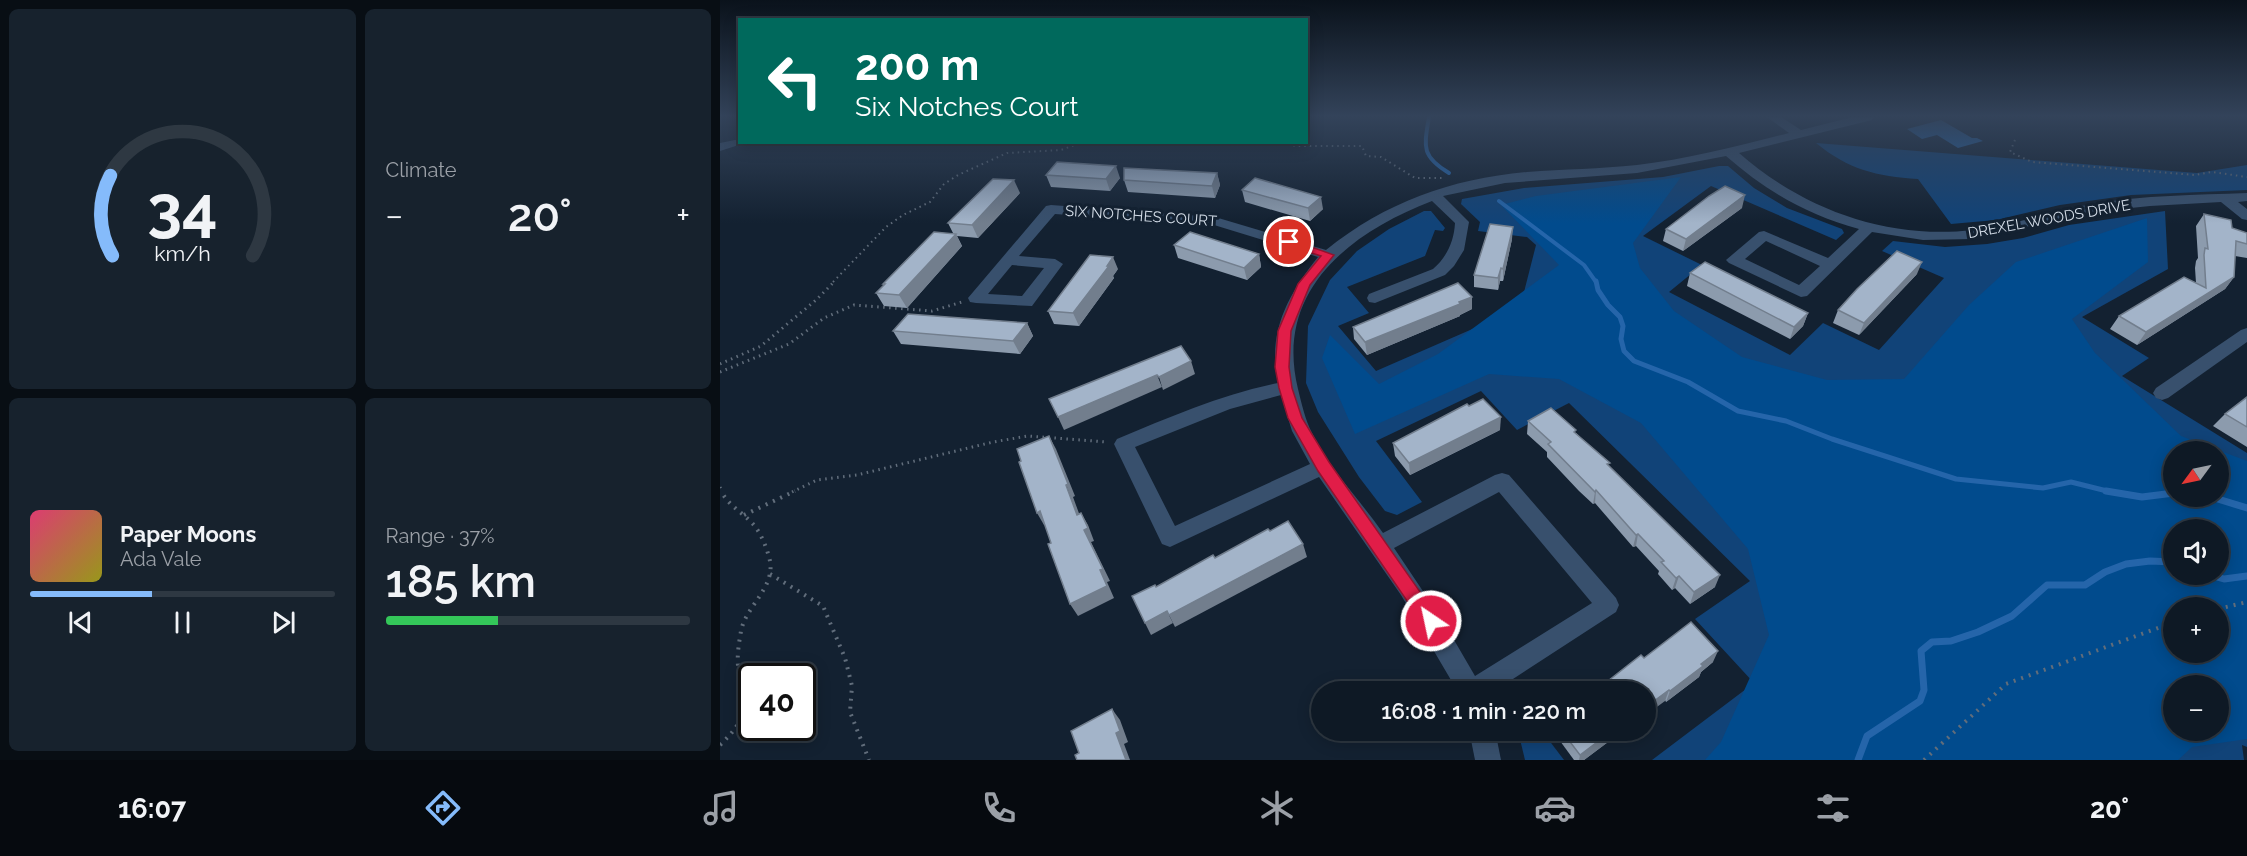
<!DOCTYPE html>
<meta charset="utf-8">
<style>
body{margin:0;font-family:Raleway,sans-serif;background:#17222d;color:#f1f3f6;height:100vh;display:flex;flex-direction:column;font-size:22px;white-space:nowrap}
*{box-sizing:border-box;margin:0}
p{font-size:20px;color:#9ba0a7}
.icon{flex:none;width:33px;height:33px;fill:none;stroke:currentColor;stroke-width:2;stroke-linecap:round;stroke-linejoin:round}
.map{position:relative;flex:1;overflow:hidden}
.side{display:flex;flex-direction:column;gap:9px;padding:9px;background:#080e14;width:720px}
.side>*{flex:none}
.guide{position:absolute;left:18px;top:18px;width:570px;height:126px;border-radius:0px;box-shadow:0 3px 15px #0003,0 0 0 2px #2e3842;background:#00695c;color:#fff;overflow:hidden}
.needle{width:39px;rotate:237deg}
.tools{position:absolute;left:1443px;top:441px;display:grid;gap:12px}
.tools a{display:grid;place-items:center;width:66px;height:66px;border-radius:50%;background:#0e1925;box-shadow:0 3px 15px #0003,0 0 0 2px #2e3842;font-size:30px}
.speed{position:absolute;left:18px;top:663px;display:flex;gap:12px;font-size:30px;font-weight:700;text-align:center}
.speed>*{display:grid;place-content:center;width:78px;height:78px;border-radius:50%;background:#0e1925;box-shadow:0 3px 15px #0003,0 0 0 2px #2e3842;line-height:1}
.speed .limit{border:3px solid #111;border-radius:9px;background:#fff;color:#111}
.pin{position:absolute;display:grid;place-items:center;width:51px;height:51px;color:#fff;margin:-26px;border:3px solid #fff;border-radius:50%;box-shadow:0 2px 6px #0007}
.me{position:absolute;width:66px;margin:-33px;rotate:326deg;stroke-linejoin:round;filter:drop-shadow(0 0 4px #0008)}
.turn{display:flex;align-items:center;gap:21px;height:126px;padding:0 18px;font-size:27px}
.turn .icon{width:78px;height:78px;stroke-width:2.5}
.turn b{display:block;font-size:42px;line-height:51px}
.big{font-size:45px;font-weight:600;line-height:1.1}
.side .tile{flex:1;display:flex;flex-direction:column;justify-content:center;gap:9px;min-width:0;padding:0 21px;border-radius:9px;background:#17222d}
.side .dial{align-items:center;gap:0}
.dial svg{height:156px;overflow:visible;fill:none;stroke:#2e3842;stroke-width:7;stroke-linecap:round;text-anchor:middle}
.dial text{fill:#f1f3f6;stroke:none}
.song{display:flex;align-items:center;gap:18px}
.cover{width:72px;height:72px;border-radius:9px;background:linear-gradient(135deg,hsl(340 70% 55%),hsl(60 70% 35%))}
.played{height:6px;border-radius:3px;background:linear-gradient(90deg,#85bbfb 40%,#2e3842 40%)}
.keys{display:flex;justify-content:space-around;direction:ltr}
.heat{display:flex;justify-content:space-between;align-items:center;font-size:33px;direction:ltr}
.charge{height:9px;border-radius:4px;background:linear-gradient(90deg,#34c759 37%,#2e3842 0)}
.side .tiles{flex:1;display:grid;gap:9px;grid-template-columns:repeat(2,1fr)}
.trip{position:absolute;left:591px;top:681px;width:345px;height:60px;border-radius:30px;background:#0e1925;box-shadow:0 3px 15px #0003,0 0 0 2px #2e3842;font-weight:600;line-height:60px;text-align:center}
.menu{display:flex;height:96px;justify-content:space-around;align-items:center;background:#060a0f;color:#9ba0a7}
.menu .icon{width:42px;height:42px}
.menu .current{color:#85bbfb}
.menu b{font-size:27px;color:#f1f3f6}
main{display:flex;flex:1;min-height:0}
.map>svg:first-child{display:block}
.green{fill:#114378;fill-rule:evenodd}
.forest{fill:#014b8d;fill-rule:evenodd}
.water{fill:#2565aa}
.lines{fill:none;stroke-linecap:round;stroke-linejoin:round}
.stream-far2{stroke:#2565aa;stroke-width:4}
.stream-far1{stroke:#2565aa;stroke-width:5}
.stream{stroke:#2565aa;stroke-width:7}
.path-far2{stroke:#616d7b;stroke-width:2;stroke-dasharray:1.5 4;stroke-linecap:butt}
.path-far1{stroke:#616d7b;stroke-width:3;stroke-dasharray:1.5 4.5;stroke-linecap:butt}
.path{stroke:#616d7b;stroke-width:4;stroke-dasharray:2 6;stroke-linecap:butt}
.minor{fill:#38506d;fill-rule:evenodd}
.wall{fill:#8c9bad}
.shaded-wall{fill:#727e8d}
.building{fill:#a3b4c9;stroke:#727e8d;stroke-width:1.5}
.route{fill:#e11d48;stroke:#92132f;stroke-width:1.5}
.labels{text-anchor:middle;dominant-baseline:central;stroke-width:6;stroke-linejoin:round;paint-order:stroke}
.street-label{font-size:15px;fill:#d4dde8;stroke:#132131}
</style>
<main>
<section class="side">
<div class="tiles">
<div class="tile dial"><svg viewBox="0 0 100 80">
<path d="M14 69A42 42 0 1 1 86 69"/>
<path d="M14 69A42 42 0 0 1 13 28" stroke="#85bbfb"/>
<text x="50" y="56" font-size="32" font-weight="700">34</text>
<text x="50" y="72" font-size="11">km/h</text>
</svg></div>
<div class="tile"><p>Climate</p>
<div class="heat"><a>−</a><b class="big">20°</b><a>+</a></div>
</div>
<div class="tile">
<div class="song"><i class="cover"></i><div><b>Paper Moons</b><p>Ada Vale</p></div></div>
<div class="played"></div>
<div class="keys"><svg class="icon" aria-label="previous" viewBox="0 0 24 24"><path d="M18 5L8 12l10 7zM5 5v14"/></svg><svg class="icon" aria-label="pause" viewBox="0 0 24 24"><path d="M8 5v14M16 5v14"/></svg><svg class="icon" aria-label="next" viewBox="0 0 24 24"><path d="M6 5l10 7-10 7zM19 5v14"/></svg></div>
</div>
<div class="tile"><p>Range · 37%</p><b class="big">185 km</b><div class="charge"></div></div>
</div>
</section>
<div class="map">
<svg width="1527" height="760" viewBox="0 0 1527 760">
<rect width="100%" height="100%" fill="#132131"/>
<!-- green -->
<g class="green">
<path d="M1096 143 1477 173 1527 165V190L1411 195 1340 205 1276 220 1231 224 1198 179C1156 176 1129 170 1096 143Z"/>
<path d="M999 166H1008L1034 188 1067 208 1122 229 1124 233 1116 240 991 186 923 236 982 265 949 292 1070 355 1103 323 1159 350 1224 278 1162 251 1173 241 1225 247 1267 244 1303 238 1349 225 1445 211 1448 269 1362 317 1429 358 1402 376 1527 453V747L1522 745 1524 760H932L1034 683 975 619 1030 581 849 403 797 430 761 391 656 441 702 502 677 515 665 511 639 477 598 412 586 383 588 326 610 280 637 251 669 229 704 211H711L725 228 723 231 715 230 705 256 627 287 649 313 618 326 656 371 773 320 803 296 816 245 807 237 758 231 760 222 741 204 742 199 804 188 943 177ZM1454 452H1498V496H1454ZM1454 530H1498V574H1454ZM1454 608H1498V652H1454ZM1454 686H1498V730H1454Z"/>
<path d="M798 731H822L844 760H805Z"/>
</g>
<!-- forest -->
<path class="forest" d="M961 177 913 243 920 268 954 311 1022 357 1107 380 1184 379 1249 305 1296 262 1427 218 1428 262 1352 319 1375 353 1461 436 1527 461V739L1472 747 1458 760H985L1001 742 1049 635 1028 549 921 423 839 379 769 374 635 434 602 358 610 335 659 384 718 354 839 265 781 205 816 196ZM1454 452H1498V496H1454ZM1454 530H1498V574H1454ZM1454 608H1498V652H1454ZM1454 686H1498V730H1454Z"/>
<!-- water -->
<path class="water" d="M1221 120 1252 138H1257L1263 141 1238 148 1217 135 1202 139 1187 129Z"/>
<g class="lines">
<!-- stream-far2 -->
<g class="stream-far2">
<path d="M709 117C704 147 701 156 729 173"/>
<path d="M779 201 864 265 876 282"/>
</g>
<!-- stream-far1 -->
<path class="stream-far1" d="M876 281 878 290 888 305 900 317 903 326 901 339 904 351 914 361 968 382 1018 411 1066 421 1112 439 1236 479 1323 488 1351 482 1391 492"/>
<!-- stream -->
<g class="stream">
<path d="M1386 491 1422 497 1454 493"/>
<path d="M1488 496 1527 508"/>
<path d="M1486 574 1504 579 1527 576"/>
<path d="M1138 760 1147 736 1200 701 1204 690 1201 651 1212 642 1231 641 1258 632 1292 616 1327 585H1365L1385 572 1406 564 1430 561 1454 562"/>
</g>
<!-- path-far2 -->
<g class="path-far2">
<path d="M1295 140 1290 152 1312 162 1475 175 1492 172 1527 177"/>
<path d="M546 142 577 146H642L646 156 661 157 695 178H723"/>
<path d="M113 282 166 227 183 215 210 202 224 184 238 175 287 153 341 150 363 142"/>
</g>
<!-- path-far1 -->
<g class="path-far1">
<path d="M0 364 41 346 96 300 115 281"/>
<path d="M0 372 69 344 104 318 134 305 212 311 242 302"/>
<path d="M0 487 2 492"/>
<path d="M72 492 97 480 137 475 273 442 308 436 387 442"/>
</g>
<!-- path -->
<g class="path">
<path d="M24 515 75 491"/>
<path d="M50 574 103 606 125 658 132 686 130 712 149 760"/>
<path d="M1498 609 1527 602"/>
<path d="M0 745C28 718 28 707 19 672 16 659 19 643 21 631 26 606 55 588 50 561 47 548 41 533 33 524 22 512 8 505 1 491"/>
<path d="M1204 760 1286 684 1454 622"/>
</g>
<!-- minor -->
<g class="minor">
<path d="M1047 117H1061L1081 130 1133 117H1154L1152 120 1019 153C1083 209 1167 240 1253 230 1294 226 1332 210 1373 204 1424 195 1476 195 1527 193V201L1518 202 1527 209V220L1522 219 1501 202 1430 206 1372 212 1252 239 1203 240 1152 232 1087 296 1081 297 1009 263 1006 260 1039 232 1044 231 1108 258 1139 229C1087 215 1046 191 1006 156L917 173 785 183 723 196 749 222 744 250 734 266 725 275 655 303 649 302 647 298 649 294 713 269C727 257 734 241 735 223L712 201C629 233 554 291 578 389 582 405 585 419 592 433 610 469 639 499 663 533L775 475 782 473 789 475 896 598 899 605 896 612 773 692H738L681 595 599 477 450 547 442 544 394 444 397 439C450 417 502 394 558 383 547 332 568 295 598 257L494 225 335 214 299 256 335 259 343 264 312 306 256 303 250 302 248 298 326 206 331 205 495 217 606 250C666 202 731 179 807 172 844 169 880 169 917 165 968 159 1018 146 1069 133ZM1046 241 1100 266 1079 285 1025 259ZM292 265 324 268 302 296 268 294ZM561 395 572 431 590 464 455 526 415 447 510 409ZM779 492 872 603 755 676 723 621 674 548Z"/>
<path d="M20 139V142H28L0 151V143Z"/>
<path d="M1527 328V342L1448 398 1442 400 1436 398 1433 393 1436 388 1521 330Z"/>
<path d="M749 730H775L781 760H755Z"/>
</g>
</g>
<!-- wall -->
<g class="wall">
<path d="M497 173 500 185 495 198 408 192 404 180Z"/>
<path d="M326 175 400 178 390 191 331 187Z"/>
<path d="M522 190 603 209 590 221 525 202Z"/>
<path d="M300 193 258 238 237 236 242 246 187 308 164 306 156 293 164 285 163 284 233 233 228 223Z"/>
<path d="M1022 208 963 251 943 241 946 229Z"/>
<path d="M1484 214 1512 228 1527 233V258L1515 256 1514 277 1505 289 1417 345 1390 329 1399 316 1476 283 1475 268 1476 261 1478 258 1476 226Z"/>
<path d="M792 239 783 281H780L778 290 754 287V275Z"/>
<path d="M454 245 539 254 541 267 527 280 458 258Z"/>
<path d="M398 269 393 276 394 278 359 326 334 324 328 311Z"/>
<path d="M970 273 1088 313 1083 326 1070 339 967 286Z"/>
<path d="M1197 274 1139 335 1113 323 1118 310Z"/>
<path d="M752 297V309L740 315V316L647 355 634 339 633 327Z"/>
<path d="M307 323 313 336 300 354 181 344 173 331Z"/>
<path d="M1527 397V447L1493 426 1505 414Z"/>
<path d="M808 421 856 433 889 466 995 587 970 604 955 588 952 590 938 574 939 571 916 546 913 547 875 503 873 504 859 491 827 457V452L807 434Z"/>
<path d="M780 430 690 475 675 456 673 443Z"/>
<path d="M924 658 993 662 981 672 979 677 946 702Z"/>
<path d="M832 730H904L864 760H854Z"/>
</g>
<!-- shaded-wall -->
<g class="shaded-wall">
<path d="M396 166 400 178 390 191 386 179Z"/>
<path d="M497 173 500 185 495 198 492 186Z"/>
<path d="M294 180 300 193 258 238 252 225Z"/>
<path d="M1025 195 1022 208 963 251 966 239Z"/>
<path d="M601 197 603 209 590 221 588 208Z"/>
<path d="M793 227 792 239 783 281V269Z"/>
<path d="M236 234 242 246 187 308 179 295Z"/>
<path d="M539 254 541 267 527 280 524 268Z"/>
<path d="M393 257 398 269 393 276 394 278 359 326 353 313Z"/>
<path d="M1202 262 1197 274 1139 335 1144 323Z"/>
<path d="M781 268 780 281 778 290V278Z"/>
<path d="M1514 277 1505 289 1417 345 1426 332Z"/>
<path d="M752 297V309L740 315V316L647 355 645 342Z"/>
<path d="M1088 313 1083 326 1070 339 1074 327Z"/>
<path d="M307 323 313 336 300 354 293 341Z"/>
<path d="M471 361 475 374 443 390 439 377Z"/>
<path d="M437 375 442 387 344 430 338 417Z"/>
<path d="M781 417 780 430 690 475 689 463Z"/>
<path d="M329 436 336 449 355 496 353 497 364 527 357 515Z"/>
<path d="M876 490 875 503 873 504 875 492Z"/>
<path d="M320 511 328 524 324 525 317 513Z"/>
<path d="M361 513 368 525 374 541 371 542 390 581 387 582 394 598 358 616 350 604 380 570 364 530Z"/>
<path d="M918 534 916 546 913 547 916 535Z"/>
<path d="M583 544 587 557 455 627 449 615Z"/>
<path d="M1000 575 995 587 970 604 974 592Z"/>
<path d="M959 576 955 588 952 590 956 578Z"/>
<path d="M447 611 453 623 431 635 425 623Z"/>
<path d="M998 651 993 662 981 672 979 677 946 702 950 691 981 664Z"/>
<path d="M949 690 945 701 926 715V707Z"/>
<path d="M392 709 400 720 408 742 404 744 410 760H406L396 733Z"/>
<path d="M893 730H904L864 760H859L860 755Z"/>
</g>
<!-- building -->
<g class="building">
<path d="M337 162 396 166 386 179 326 175Z"/>
<path d="M404 168 497 173 492 186 404 180Z"/>
<path d="M535 178 601 197 588 208 522 190Z"/>
<path d="M273 179 294 180 252 225 228 223Z"/>
<path d="M1005 186 1025 195 966 239 946 229 989 196Z"/>
<path d="M1484 214 1511 220 1512 228 1527 233V244L1516 241 1514 277 1426 332 1399 316 1464 277 1486 288 1484 255 1485 248 1488 249Z"/>
<path d="M770 224 793 227 783 269 781 268 778 278 754 275Z"/>
<path d="M214 232 236 234 179 295 156 293 165 284H163Z"/>
<path d="M470 232 539 254 524 268 454 245Z"/>
<path d="M1177 251 1202 262 1144 323 1118 310 1137 289Z"/>
<path d="M370 255 393 257 387 266H389L353 313 328 311Z"/>
<path d="M985 262 1088 313 1074 327 970 273Z"/>
<path d="M738 283 752 297 739 302 740 304 645 342 633 327Z"/>
<path d="M188 314 307 323 293 341 173 331Z"/>
<path d="M461 346 471 361 439 377 437 375 338 417 329 399Z"/>
<path d="M1527 397V427L1505 414Z"/>
<path d="M763 399 781 417 689 463 673 443 747 404 749 406Z"/>
<path d="M831 408 856 430 854 432 890 463 887 464 1000 575 974 592 959 576 956 578 941 562 944 561 918 534 916 535 876 490 875 492 828 444 831 442 808 421Z"/>
<path d="M329 436 348 484 346 485 357 515 361 513 368 528 364 530 383 569 380 570 387 586 350 604 328 544 331 543 320 511 317 513 299 462 301 461 297 449Z"/>
<path d="M568 521 583 544 449 615 447 611 425 623 412 596 435 585 436 587 493 555 495 558 548 529 550 531Z"/>
<path d="M971 622 998 651 981 664 983 666 950 691 949 690 926 707V692H874L921 655 924 658Z"/>
<path d="M392 709 400 731 396 733 406 760H357L355 755 359 753 351 731Z"/>
<path d="M841 730H893L860 755Z"/>
</g>
<!-- sky -->
<linearGradient id="sky" x2="0" y2="1"><stop stop-color="#0a121b"/><stop offset="0.52" stop-color="#33435a"/><stop offset="1" stop-color="#33435a" stop-opacity="0"/></linearGradient>
<rect width="1527" height="223" fill="url(#sky)"/>
<!-- route -->
<path class="route" d="M569 239 614 255 590 285 571 331 569 367 572 388 582 418 609 462 717 616 719 621 717 627 711 629 705 627 598 471 568 418 559 388 555 367 558 331 578 284 601 256 565 245V240Z"/>
<g class="labels">
<!-- street labels -->
<g class="street-label">
<text transform="translate(421 216) rotate(4)">SIX NOTCHES COURT</text>
<text transform="translate(1329 219) rotate(-10)">DREXEL WOODS DRIVE</text>
</g>
</g>
</svg>
<div class="tools">
<a><svg class="needle" viewBox="-14 -14 28 28"><path d="M0-13l5 13h-10z" fill="#e53935"/><path d="M0 13l5-13h-10z" fill="#9ba0a7"/></svg></a>
<a><svg class="icon" aria-label="sound" viewBox="0 0 24 24"><path d="M4 9h4l5-4v14l-5-4H4zM17 9q2 3 0 6"/></svg></a>
<a>+</a>
<a>−</a>
</div>
<div class="speed"><div class="limit">40</div></div>
<div class="pin" style="left:569px;top:242px;background:#d93025"><svg class="icon" aria-label="arrive" viewBox="0 0 24 24"><path d="M6 21V4h12l-3 4 3 4H6"/></svg></div>
<svg class="me" style="left:711px;top:621px" viewBox="-20 -20 40 40"><circle r="17" fill="#e11d48" stroke="#fff" stroke-width="3"/><path d="M0-11L8 9 0 5-8 9z" fill="#fff"/></svg>
<div class="trip">16:08 · 1 min · 220 m</div>
<div class="guide">
<div class="turn"><svg class="icon" aria-label="left" viewBox="0 0 24 24"><path d="M17 20v-9H6M10 6l-5 5 5 5"/></svg><div><b>200 m</b>Six Notches Court</div></div>
</div>
</div>
</main>
<nav class="menu">
<b>16:07</b>
<svg class="icon current" aria-label="directions" viewBox="0 0 24 24"><path d="M12 3l9 9-9 9-9-9zM9 14v-3h6M13 9l2 2-2 2"/></svg>
<svg class="icon" aria-label="music" viewBox="0 0 24 24"><path d="M9 18V5l10-2v13"/><circle cx="6" cy="18" r="3"/><circle cx="16" cy="16" r="3"/></svg>
<svg class="icon" aria-label="phone" viewBox="0 0 24 24"><path d="M5 4h4l2 5-3 2q2 4 5 5l2-3 5 2v4C11 20 4 13 5 4z"/></svg>
<svg class="icon" aria-label="climate" viewBox="0 0 24 24"><path d="M12 3v18M4 7l16 10M4 17L20 7"/></svg>
<svg class="icon" aria-label="car" viewBox="0 0 24 24"><path d="M5 17H2v-5l4-1 3-4h7l3 4 3 1v5h-3M9 17h6M6 11h13"/><circle cx="7" cy="17" r="2"/><circle cx="17" cy="17" r="2"/></svg>
<svg class="icon" aria-label="filters" viewBox="0 0 24 24"><path d="M4 7h16M4 17h16"/><circle cx="9" cy="7" r="2"/><circle cx="15" cy="17" r="2"/></svg>
<b>20°</b>
</nav>
